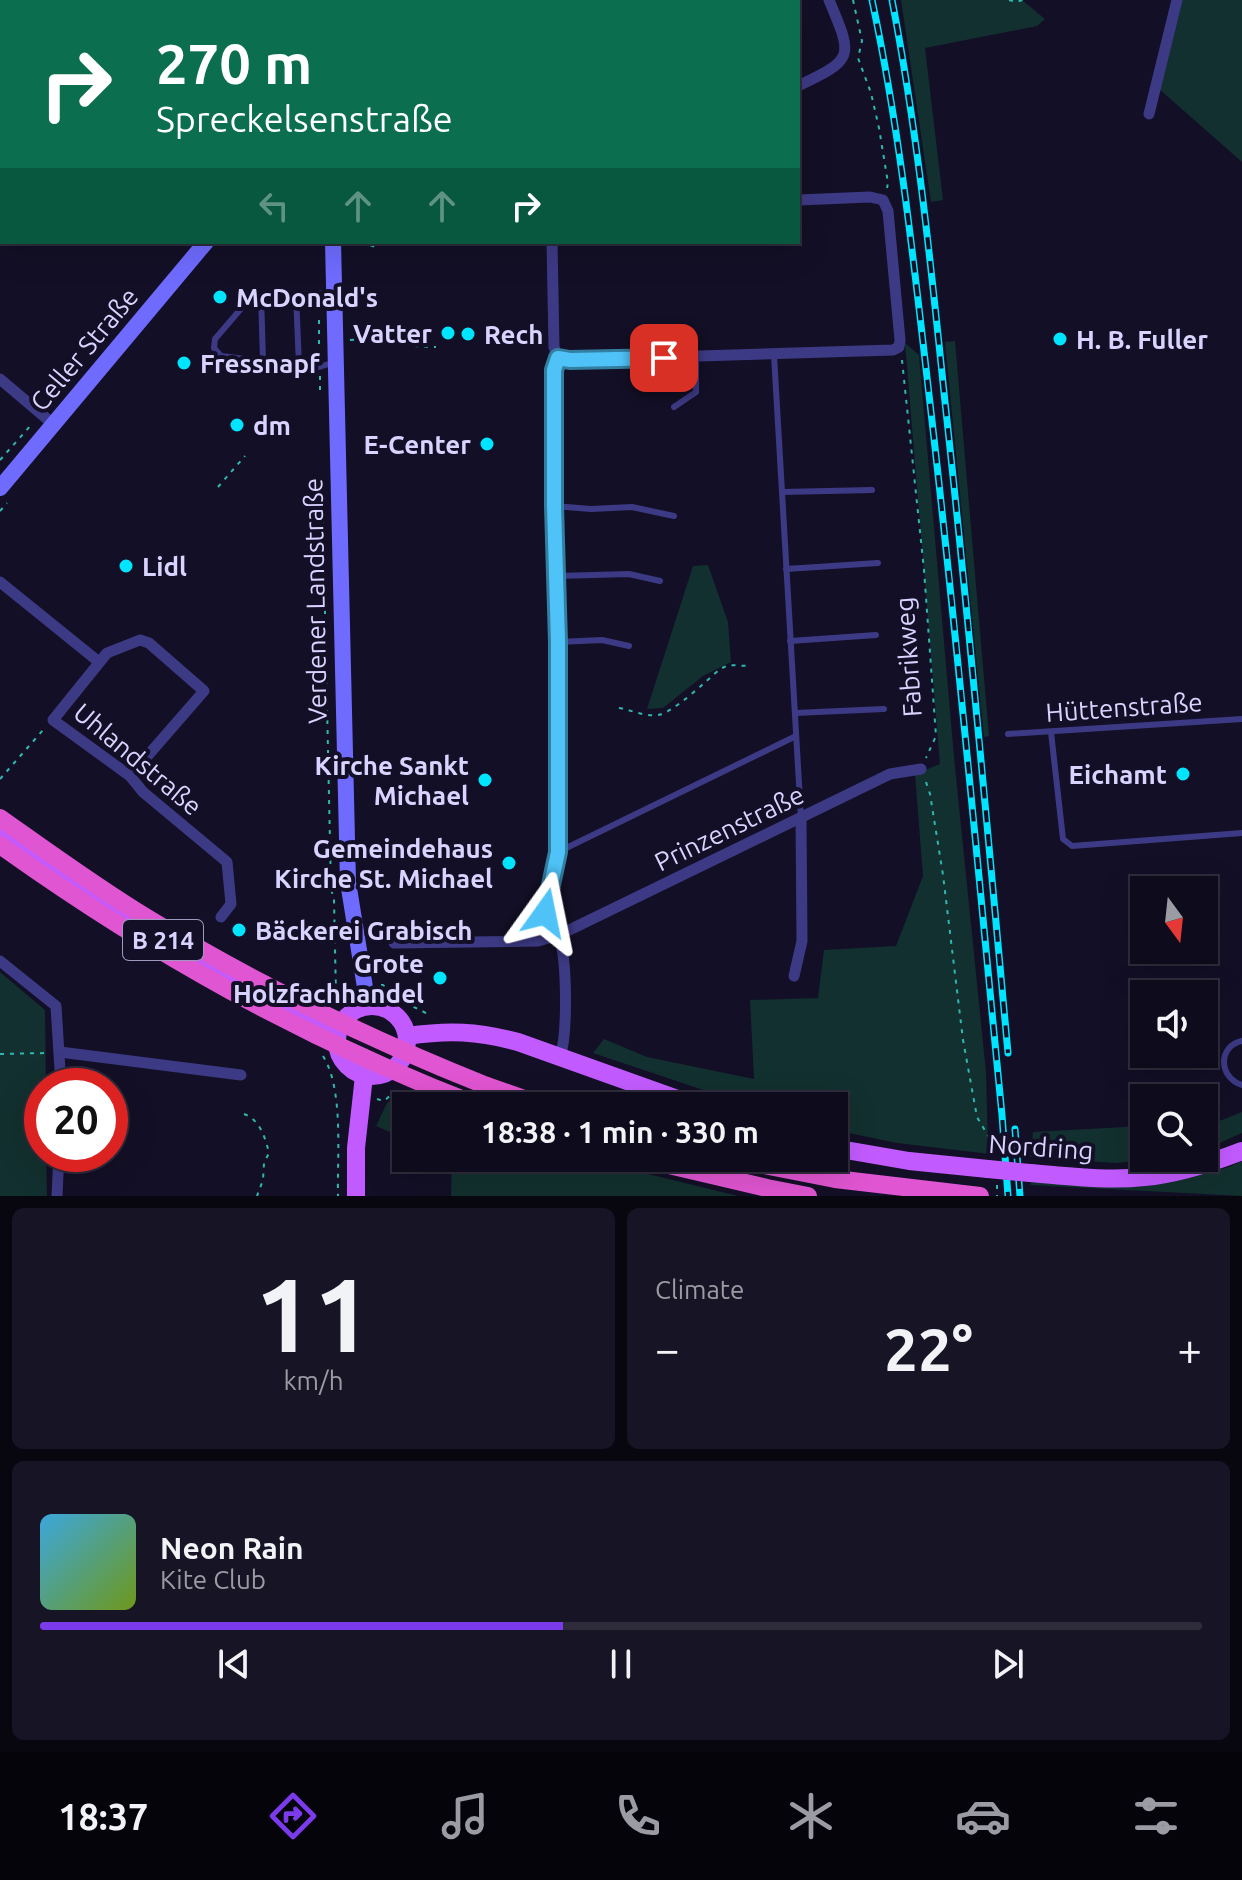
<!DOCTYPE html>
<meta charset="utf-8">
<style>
body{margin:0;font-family:Ubuntu,sans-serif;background:#171425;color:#f1f3f6;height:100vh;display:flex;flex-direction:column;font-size:30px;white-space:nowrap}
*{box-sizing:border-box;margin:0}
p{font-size:26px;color:#9b9ba3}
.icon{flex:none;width:44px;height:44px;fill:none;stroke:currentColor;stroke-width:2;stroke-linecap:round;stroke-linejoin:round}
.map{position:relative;height:1196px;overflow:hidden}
.details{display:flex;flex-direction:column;gap:12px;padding:12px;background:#08060f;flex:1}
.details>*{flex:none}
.hud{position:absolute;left:0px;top:0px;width:800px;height:244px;box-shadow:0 8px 32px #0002,0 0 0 2px #2e2b3b;background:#0b6e4f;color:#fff;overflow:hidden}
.needle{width:52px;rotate:165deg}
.tools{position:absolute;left:1130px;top:876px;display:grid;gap:16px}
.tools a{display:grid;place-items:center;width:88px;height:88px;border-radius:0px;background:#0e0b1c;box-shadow:0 8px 32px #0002,0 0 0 2px #2e2b3b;font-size:40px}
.speed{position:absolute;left:24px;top:1068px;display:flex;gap:16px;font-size:40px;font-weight:700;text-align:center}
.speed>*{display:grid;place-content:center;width:104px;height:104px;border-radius:50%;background:#0e0b1c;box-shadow:0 8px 32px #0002,0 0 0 2px #2e2b3b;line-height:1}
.speed .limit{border:12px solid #d22;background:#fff;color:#111}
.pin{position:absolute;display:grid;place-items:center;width:68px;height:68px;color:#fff;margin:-34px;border-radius:16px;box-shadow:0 4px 12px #0006}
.me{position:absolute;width:88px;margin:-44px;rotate:12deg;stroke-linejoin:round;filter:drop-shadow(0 0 6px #0008)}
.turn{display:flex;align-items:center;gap:28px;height:168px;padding:0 24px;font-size:36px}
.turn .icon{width:104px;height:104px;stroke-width:2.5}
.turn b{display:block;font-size:56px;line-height:68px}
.lanes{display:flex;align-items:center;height:76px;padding:0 24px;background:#0003;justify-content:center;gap:40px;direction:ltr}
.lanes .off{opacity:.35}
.big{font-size:60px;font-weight:600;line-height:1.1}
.details .widget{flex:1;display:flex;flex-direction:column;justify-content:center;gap:12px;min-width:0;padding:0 28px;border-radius:12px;background:#171425}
.details .dial{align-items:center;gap:0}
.dial b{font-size:104px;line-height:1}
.song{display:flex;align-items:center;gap:24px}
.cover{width:96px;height:96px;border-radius:12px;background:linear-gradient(135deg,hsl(200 70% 55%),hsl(80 70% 35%))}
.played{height:8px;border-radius:4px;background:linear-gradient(90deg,#7c3aed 45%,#2e2b3b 45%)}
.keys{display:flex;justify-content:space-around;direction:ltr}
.heat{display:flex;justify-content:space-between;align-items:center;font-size:44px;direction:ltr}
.details .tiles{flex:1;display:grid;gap:12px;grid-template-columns:1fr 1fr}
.widget:last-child{grid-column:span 2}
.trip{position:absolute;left:392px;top:1092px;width:456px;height:80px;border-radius:0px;background:#0e0b1c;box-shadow:0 8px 32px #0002,0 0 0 2px #2e2b3b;font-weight:600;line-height:80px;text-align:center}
.menu{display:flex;height:128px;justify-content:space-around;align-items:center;background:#06040b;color:#9b9ba3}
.menu .icon{width:56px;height:56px}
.menu .on{color:#7c3aed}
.menu b{font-size:36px;color:#f1f3f6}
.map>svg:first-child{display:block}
.green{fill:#12302f}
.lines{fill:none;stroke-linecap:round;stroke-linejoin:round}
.path{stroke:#2fb8b0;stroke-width:2;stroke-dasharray:4 6;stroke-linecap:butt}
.service{stroke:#3d3a85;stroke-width:6}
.minor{stroke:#3d3a85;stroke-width:11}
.secondary{stroke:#6f6bff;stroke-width:16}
.primary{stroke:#c25bff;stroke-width:18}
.trunk{stroke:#e055d1;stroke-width:18}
.rail-casing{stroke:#00e5ff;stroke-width:7}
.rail{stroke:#130f26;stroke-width:4;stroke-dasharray:12;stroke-linecap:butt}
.primary-bridge{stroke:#c25bff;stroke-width:18}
.trunk-bridge{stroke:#e055d1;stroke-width:18}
.route-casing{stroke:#337fa1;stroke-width:20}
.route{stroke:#4fc3f7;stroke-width:14}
.poi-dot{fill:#00e5ff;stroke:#130f26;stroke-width:3}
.labels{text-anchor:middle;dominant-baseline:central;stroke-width:8;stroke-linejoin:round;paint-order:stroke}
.shield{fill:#130f26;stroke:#9e99be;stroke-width:2}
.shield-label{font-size:24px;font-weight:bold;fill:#d9d4ff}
.poi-label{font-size:26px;font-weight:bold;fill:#d9d4ff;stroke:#130f26;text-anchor:start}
.street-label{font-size:26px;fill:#d9d4ff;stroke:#130f26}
</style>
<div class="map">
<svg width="1242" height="1196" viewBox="0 0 1242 1196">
<rect width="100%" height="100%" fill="#130f26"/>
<!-- green -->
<g class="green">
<path d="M901 0H1022L1045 19 1037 26 925 48 943 200 931 202Z"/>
<path d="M1178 0H1242V162L1158 88Z"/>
<path d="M955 341 989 736 984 737 945 342Z"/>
<path d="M905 343 919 355 954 757 986 1072 988 1146 990 1154 897 1143 834 1130V1106H751L593 1053 604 1039 647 1057 754 1079 750 1000 818 998 824 950 896 946 923 876 915 774 940 764Z"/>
<path d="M708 565 728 622 731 662 703 676 663 708 647 709 693 566Z"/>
<path d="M0 972 45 1010 46 1086H42V1154H46L47 1196H0Z"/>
<path d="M398 1093 432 1106H406V1139L376 1126 387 1103Z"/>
<path d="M1242 1112V1133L1217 1144 1204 1148V1122H1217Z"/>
<path d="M1144 1126V1158H1160L1116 1163 1030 1157 1033 1132Z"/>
<path d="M452 1158H583L738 1196H451Z"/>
<path d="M1242 1161V1196L1031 1185 1030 1180 1185 1178 1229 1167Z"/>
</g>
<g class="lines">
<!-- path -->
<g class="path">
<path d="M853 0 862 41 858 58 871 93 879 128 888 183 887 188"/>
<path d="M1009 0 1016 2 1023 0"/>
<path d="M340 2V0"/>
<path d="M361 242 378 248"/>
<path d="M319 320V357"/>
<path d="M350 340 381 339"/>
<path d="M414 346 436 347"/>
<path d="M902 360 924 570 936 736 926 758"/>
<path d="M320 376V393"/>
<path d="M0 460 32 424"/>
<path d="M218 487 245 456"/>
<path d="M0 511 7 503"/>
<path d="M323 520 331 889 334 899 336 996 332 999"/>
<path d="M619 708C632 710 644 717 658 715 673 713 706 681 720 669L729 665 748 666"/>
<path d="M0 779 44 729"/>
<path d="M926 782 930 794 943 875 963 1040 977 1117 994 1146 995 1155"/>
<path d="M381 985H383L396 998 428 1014V1015"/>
<path d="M336 995 340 990H348"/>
<path d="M0 1054 46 1053"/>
<path d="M323 1056C344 1089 337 1157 338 1196"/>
<path d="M377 1099 384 1101 392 1094 399 1092"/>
<path d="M244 1114C260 1120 265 1137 269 1153L264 1163 263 1180 257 1196"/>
<path d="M997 1185V1196"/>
</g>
<!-- service -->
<g class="service">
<path d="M333 293 261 295 251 297 215 339 214 348 221 356 311 367H319L335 362"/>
<path d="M296 294 299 366"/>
<path d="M261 295 263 361"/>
<path d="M774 355 801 818"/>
<path d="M674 407 696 392V357"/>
<path d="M782 492 872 490"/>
<path d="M554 506 591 509 632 507 674 516"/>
<path d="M786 569 878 563"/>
<path d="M557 576 629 574 660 581"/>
<path d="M790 641 876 635"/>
<path d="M558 642 602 640 629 646"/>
<path d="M795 713 884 709"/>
<path d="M1051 732 1063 839 1072 846 1242 833"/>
<path d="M1008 734 1242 719"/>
<path d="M558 852 796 736"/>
<path d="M538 941 558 852V642L554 506V370L558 358"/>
<path d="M1242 1041C1218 1046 1218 1077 1242 1085"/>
</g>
<!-- minor -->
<g class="minor">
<path d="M37 0 44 2"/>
<path d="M798 86C855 59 853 57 829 0"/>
<path d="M1149 114 1177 0"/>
<path d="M0 123 2 121"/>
<path d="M552 242 554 347 558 358 570 360 893 350 899 347 900 340 888 211 883 200 870 197 798 200"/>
<path d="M0 379 53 424"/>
<path d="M0 582 99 662"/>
<path d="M130 776 204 691 149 643 140 640 107 653 53 720 130 776 143 792 227 862 231 904 221 917"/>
<path d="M559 935C567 960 568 1032 560 1058"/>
<path d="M394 943 538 941 559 935 890 774 921 769"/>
<path d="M0 961 56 1006 61 1086"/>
<path d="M794 976 802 941 801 818"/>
<path d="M60 1052 241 1075"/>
<path d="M57 1196 59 1154"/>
</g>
<!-- secondary -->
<g class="secondary">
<path d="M359 2V0"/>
<path d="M333 242 348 882 368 1006"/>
<path d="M0 488 206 242"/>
</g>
<!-- primary -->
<g class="primary">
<path d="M0 831C107 907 218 976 336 1034"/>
<circle cx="372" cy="1041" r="35"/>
<path d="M407 1036C449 1030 477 1031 518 1042L697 1106"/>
<path d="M834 1148 909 1161 988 1169"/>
<path d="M1030 1173C1068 1176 1107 1181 1144 1177 1178 1174 1211 1163 1242 1151"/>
<path d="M356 1196V1148L364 1076"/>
</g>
<!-- trunk -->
<g class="trunk">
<path d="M487 1086 544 1106"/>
<path d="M639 1158 767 1188 808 1196"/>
<path d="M728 1158 835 1179 980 1196"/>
</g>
<defs>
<g id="rail">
<path d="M872 0C901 136 915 274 931 412 958 646 979 880 1002 1115L1008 1196"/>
<path d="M892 0C918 134 931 267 945 402 969 619 988 836 1008 1053"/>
<path d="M1015 1129 1020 1196"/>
</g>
</defs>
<!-- rail casing -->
<use href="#rail" class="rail-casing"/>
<!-- rail -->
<use href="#rail" class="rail"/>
<!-- primary-bridge -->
<path class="primary-bridge" d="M988 1169 1030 1173"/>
<!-- trunk-bridge -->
<g class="trunk-bridge">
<path d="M0 818C48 852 96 887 147 918 255 984 369 1039 487 1086"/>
<path d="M0 845C151 953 305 1039 479 1106"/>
</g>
</g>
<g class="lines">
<defs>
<path id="route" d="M545 913 558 852V642L554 506V370L558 358 570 360 664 358"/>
</defs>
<!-- route casing -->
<use href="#route" class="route-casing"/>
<!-- route -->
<use href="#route" class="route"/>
</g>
<!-- markers -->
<g class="poi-dot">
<circle cx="220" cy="297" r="8"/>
<circle cx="448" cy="333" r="8"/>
<circle cx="468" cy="334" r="8"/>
<circle cx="1060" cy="339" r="8"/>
<circle cx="184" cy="363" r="8"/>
<circle cx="237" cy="425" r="8"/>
<circle cx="487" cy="444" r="8"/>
<circle cx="126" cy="566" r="8"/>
<circle cx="1183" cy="774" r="8"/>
<circle cx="485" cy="780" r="8"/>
<circle cx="509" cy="863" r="8"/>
<circle cx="239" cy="930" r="8"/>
<circle cx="440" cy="978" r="8"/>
</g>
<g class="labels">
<!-- shield labels -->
<rect class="shield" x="123" y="920" width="80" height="40" rx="6"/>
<g class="shield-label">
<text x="163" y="940">B 214</text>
</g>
<!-- poi labels -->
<g class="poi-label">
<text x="236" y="297">McDonald's</text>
<text x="432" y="333" text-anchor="end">Vatter</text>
<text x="484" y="334">Rech</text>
<text x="1076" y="339">H. B. Fuller</text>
<text x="200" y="363">Fressnapf</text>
<text x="253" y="425">dm</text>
<text x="471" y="444" text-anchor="end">E-Center</text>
<text x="142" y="566">Lidl</text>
<text x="469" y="765" text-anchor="end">Kirche Sankt<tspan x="469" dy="30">Michael</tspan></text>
<text x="1167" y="774" text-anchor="end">Eichamt</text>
<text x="493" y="848" text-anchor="end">Gemeindehaus<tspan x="493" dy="30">Kirche St. Michael</tspan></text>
<text x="255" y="930">Bäckerei Grabisch</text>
<text x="424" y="963" text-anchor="end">Grote<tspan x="424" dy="30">Holzfachhandel</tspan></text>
</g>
<!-- street labels -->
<g class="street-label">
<text transform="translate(84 349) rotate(-50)">Celler Straße</text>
<text transform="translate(315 601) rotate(-91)">Verdener Landstraße</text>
<text transform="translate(908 657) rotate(-94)">Fabrikweg</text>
<text transform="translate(1124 707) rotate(-4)">Hüttenstraße</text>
<text transform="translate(138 759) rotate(40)">Uhlandstraße</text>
<text transform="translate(729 828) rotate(-26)">Prinzenstraße</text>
<text transform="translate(1041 1147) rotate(4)">Nordring</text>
</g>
</g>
</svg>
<div class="tools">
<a><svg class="needle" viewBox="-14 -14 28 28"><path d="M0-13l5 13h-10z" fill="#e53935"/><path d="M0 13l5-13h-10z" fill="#9b9ba3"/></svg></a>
<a><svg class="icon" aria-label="sound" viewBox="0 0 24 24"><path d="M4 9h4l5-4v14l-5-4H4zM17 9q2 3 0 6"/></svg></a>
<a><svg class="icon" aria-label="search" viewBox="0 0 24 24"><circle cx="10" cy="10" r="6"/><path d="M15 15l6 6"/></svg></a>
</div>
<div class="speed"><div class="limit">20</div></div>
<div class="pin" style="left:664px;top:358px;background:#d93025"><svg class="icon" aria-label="arrive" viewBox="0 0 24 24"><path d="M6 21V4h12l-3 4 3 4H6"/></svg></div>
<svg class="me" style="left:545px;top:913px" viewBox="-20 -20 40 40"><path d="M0-17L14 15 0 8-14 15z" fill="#4fc3f7" stroke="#fff" stroke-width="4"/></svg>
<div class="trip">18:38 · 1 min · 330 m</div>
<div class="hud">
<div class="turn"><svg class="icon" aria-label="right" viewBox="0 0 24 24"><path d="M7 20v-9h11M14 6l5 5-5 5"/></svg><div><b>270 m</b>Spreckelsenstraße</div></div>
<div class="lanes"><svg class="icon off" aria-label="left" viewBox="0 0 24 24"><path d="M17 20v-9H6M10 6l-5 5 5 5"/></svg><svg class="icon off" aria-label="ahead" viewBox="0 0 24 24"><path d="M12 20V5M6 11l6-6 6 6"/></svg><svg class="icon off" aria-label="ahead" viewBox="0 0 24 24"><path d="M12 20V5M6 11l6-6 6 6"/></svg><svg class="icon" aria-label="right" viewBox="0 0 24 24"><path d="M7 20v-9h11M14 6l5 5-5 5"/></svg></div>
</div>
</div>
<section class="details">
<div class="tiles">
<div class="widget dial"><b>11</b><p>km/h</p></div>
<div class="widget"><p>Climate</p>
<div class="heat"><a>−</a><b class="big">22°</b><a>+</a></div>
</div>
<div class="widget">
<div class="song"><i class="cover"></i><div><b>Neon Rain</b><p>Kite Club</p></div></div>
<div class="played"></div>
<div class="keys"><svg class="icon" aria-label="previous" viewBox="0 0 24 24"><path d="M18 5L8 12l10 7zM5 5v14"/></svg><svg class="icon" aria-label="pause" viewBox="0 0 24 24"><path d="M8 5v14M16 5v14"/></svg><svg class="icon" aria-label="next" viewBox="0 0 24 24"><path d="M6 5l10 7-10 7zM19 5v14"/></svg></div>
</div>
</div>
</section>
<nav class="menu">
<b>18:37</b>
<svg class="icon on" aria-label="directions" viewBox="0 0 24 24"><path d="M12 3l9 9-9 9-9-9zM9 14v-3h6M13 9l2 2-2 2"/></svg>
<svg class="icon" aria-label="music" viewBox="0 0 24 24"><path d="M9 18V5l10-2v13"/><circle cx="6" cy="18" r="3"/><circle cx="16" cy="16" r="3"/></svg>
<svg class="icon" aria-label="phone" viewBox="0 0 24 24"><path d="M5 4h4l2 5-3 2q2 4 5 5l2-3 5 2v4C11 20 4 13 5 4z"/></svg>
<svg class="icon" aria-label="climate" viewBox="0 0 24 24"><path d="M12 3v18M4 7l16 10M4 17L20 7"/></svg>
<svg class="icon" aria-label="car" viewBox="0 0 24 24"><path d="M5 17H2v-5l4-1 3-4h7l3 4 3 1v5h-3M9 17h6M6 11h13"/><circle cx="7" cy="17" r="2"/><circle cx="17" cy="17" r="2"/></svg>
<svg class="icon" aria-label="filters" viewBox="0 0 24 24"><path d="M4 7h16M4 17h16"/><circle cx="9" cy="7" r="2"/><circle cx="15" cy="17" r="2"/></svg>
</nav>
